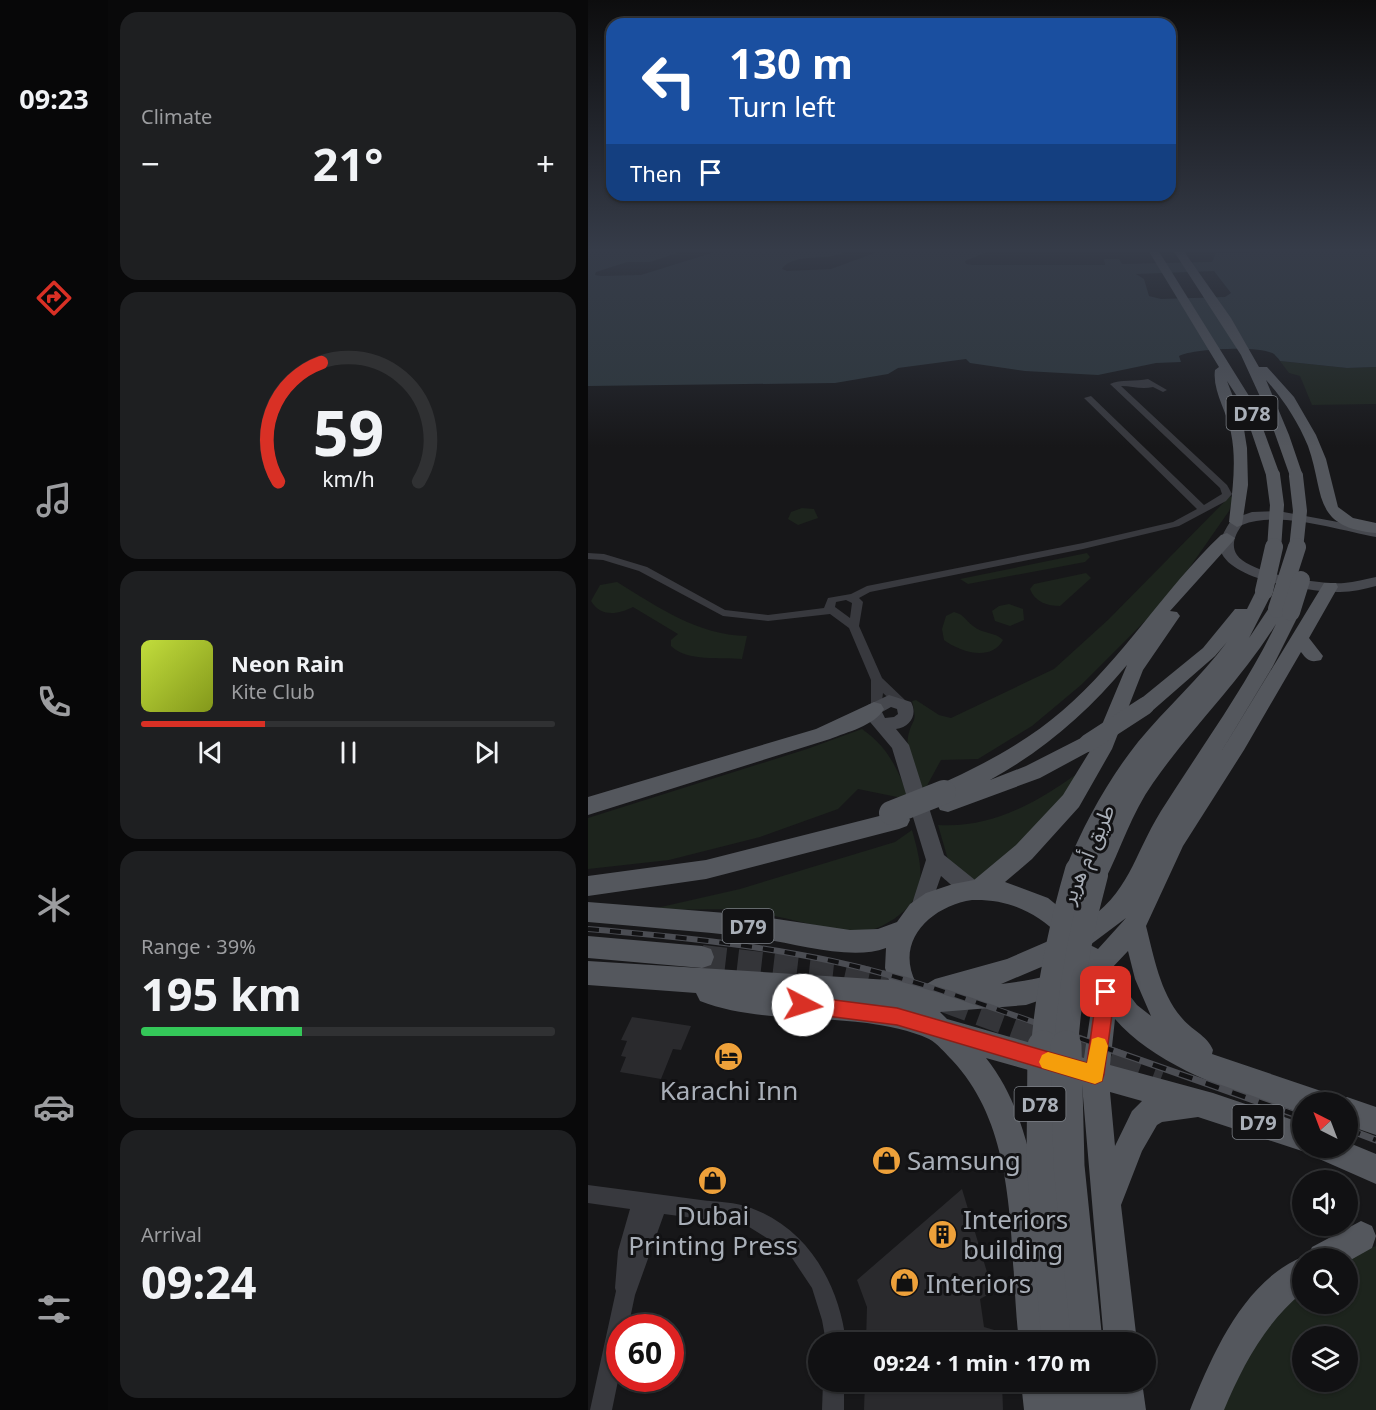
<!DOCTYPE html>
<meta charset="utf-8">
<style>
body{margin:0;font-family:"Noto Sans","Noto Sans Arabic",sans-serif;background:#1e1f21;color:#f1f3f6;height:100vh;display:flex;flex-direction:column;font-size:22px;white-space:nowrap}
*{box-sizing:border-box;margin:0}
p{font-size:20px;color:#9c9da0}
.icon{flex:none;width:33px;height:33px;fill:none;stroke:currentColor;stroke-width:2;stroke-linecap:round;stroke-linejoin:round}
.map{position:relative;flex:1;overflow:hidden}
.drawer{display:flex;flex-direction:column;gap:12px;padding:12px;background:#09090a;width:480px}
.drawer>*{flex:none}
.banner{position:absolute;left:18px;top:18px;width:570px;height:183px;border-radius:18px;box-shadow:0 2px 4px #0004,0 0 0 2px #303133;background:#1a4fa0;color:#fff;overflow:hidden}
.needle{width:39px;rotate:318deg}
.controls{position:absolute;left:704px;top:1092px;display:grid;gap:12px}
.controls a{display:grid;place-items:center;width:66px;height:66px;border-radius:50%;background:#111113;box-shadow:0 2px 4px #0004,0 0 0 2px #303133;font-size:30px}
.speed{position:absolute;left:18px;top:1314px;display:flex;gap:12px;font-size:30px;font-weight:700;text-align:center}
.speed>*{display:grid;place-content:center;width:78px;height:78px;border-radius:50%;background:#111113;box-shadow:0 2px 4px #0004,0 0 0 2px #303133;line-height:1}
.speed .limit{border:9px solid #d22;background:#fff;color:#111}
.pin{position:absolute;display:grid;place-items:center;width:51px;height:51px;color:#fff;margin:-26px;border-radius:12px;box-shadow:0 3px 9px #0006}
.me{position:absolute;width:66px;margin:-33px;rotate:95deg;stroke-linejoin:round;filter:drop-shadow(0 0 4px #0008)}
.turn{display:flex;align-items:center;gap:21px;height:126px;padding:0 24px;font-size:27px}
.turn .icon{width:78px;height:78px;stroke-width:2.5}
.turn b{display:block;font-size:42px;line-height:51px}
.then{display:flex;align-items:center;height:57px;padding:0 24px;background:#0003;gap:12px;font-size:22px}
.big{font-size:45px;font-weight:700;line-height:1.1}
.drawer .widget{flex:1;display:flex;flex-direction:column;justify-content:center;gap:9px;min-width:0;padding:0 21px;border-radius:18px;background:#1e1f21}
.drawer .dial{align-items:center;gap:0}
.dial svg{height:156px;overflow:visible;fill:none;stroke:#303133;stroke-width:7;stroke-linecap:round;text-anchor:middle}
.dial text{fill:#f1f3f6;stroke:none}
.song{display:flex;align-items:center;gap:18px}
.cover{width:72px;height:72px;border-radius:9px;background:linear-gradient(135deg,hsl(70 70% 55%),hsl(70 70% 35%))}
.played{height:6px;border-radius:3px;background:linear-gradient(90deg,#d93025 30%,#303133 30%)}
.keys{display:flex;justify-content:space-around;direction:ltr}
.heat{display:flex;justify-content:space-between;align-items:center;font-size:33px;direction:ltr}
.charge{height:9px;border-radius:4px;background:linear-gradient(90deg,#34c759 39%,#303133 0)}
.trip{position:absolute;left:220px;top:1332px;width:348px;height:60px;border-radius:30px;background:#111113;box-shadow:0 2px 4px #0004,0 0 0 2px #303133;font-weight:700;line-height:60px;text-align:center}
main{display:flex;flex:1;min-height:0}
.tab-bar{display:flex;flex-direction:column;width:108px;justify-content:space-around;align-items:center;background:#070708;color:#9c9da0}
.tab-bar .icon{width:42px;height:42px}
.tab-bar .active{color:#d93025}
.tab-bar b{font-size:27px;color:#f1f3f6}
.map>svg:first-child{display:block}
.green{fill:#1d241d;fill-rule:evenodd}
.water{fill:#2d373c;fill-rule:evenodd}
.building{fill:#2a2a2d}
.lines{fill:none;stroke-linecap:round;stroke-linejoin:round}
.primary-tunnel-far1{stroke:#343539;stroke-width:24;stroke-dasharray:24 12;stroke-linecap:butt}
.primary-tunnel{stroke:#343539;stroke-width:31;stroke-dasharray:31 15;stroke-linecap:butt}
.street{fill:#38393e;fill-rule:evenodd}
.secondary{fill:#46484e;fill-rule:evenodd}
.primary{fill:#54575d;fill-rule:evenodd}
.rail-far1-casing{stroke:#4b4d53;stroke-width:6}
.rail-casing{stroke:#4b4d53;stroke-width:7}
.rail-far1{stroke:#121214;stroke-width:4;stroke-dasharray:11;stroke-linecap:butt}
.rail{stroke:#121214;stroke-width:4.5;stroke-dasharray:14;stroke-linecap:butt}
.primary-bridge-far3{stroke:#54575d;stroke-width:14}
.primary-bridge-far2{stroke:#54575d;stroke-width:18}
.primary-bridge-far1{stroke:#54575d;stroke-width:24}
.primary-bridge{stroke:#54575d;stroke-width:31}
.route{fill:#d93025;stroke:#8d1f18;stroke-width:1.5}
.slow{fill:#f59e0b}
.labels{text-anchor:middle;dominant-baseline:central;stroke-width:6;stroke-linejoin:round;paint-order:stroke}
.shield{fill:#121214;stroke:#7c8087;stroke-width:1.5}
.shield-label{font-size:20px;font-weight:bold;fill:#a9afb8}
.street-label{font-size:21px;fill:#a9afb8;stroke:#121214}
.near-poi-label{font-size:26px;fill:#a9afb8;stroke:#121214;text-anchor:start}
</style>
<main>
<nav class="tab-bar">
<b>09:23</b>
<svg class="icon active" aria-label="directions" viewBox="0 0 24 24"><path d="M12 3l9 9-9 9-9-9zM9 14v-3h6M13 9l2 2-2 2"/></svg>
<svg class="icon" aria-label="music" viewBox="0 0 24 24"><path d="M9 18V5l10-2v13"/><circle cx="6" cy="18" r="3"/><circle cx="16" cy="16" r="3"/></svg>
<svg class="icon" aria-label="phone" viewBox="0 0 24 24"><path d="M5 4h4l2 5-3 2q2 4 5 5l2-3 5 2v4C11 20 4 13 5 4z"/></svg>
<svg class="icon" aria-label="climate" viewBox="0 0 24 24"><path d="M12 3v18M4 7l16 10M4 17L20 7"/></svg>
<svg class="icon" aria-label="car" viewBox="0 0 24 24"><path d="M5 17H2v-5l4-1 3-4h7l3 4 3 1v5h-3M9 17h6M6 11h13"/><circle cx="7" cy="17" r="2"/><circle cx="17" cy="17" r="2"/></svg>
<svg class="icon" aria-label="filters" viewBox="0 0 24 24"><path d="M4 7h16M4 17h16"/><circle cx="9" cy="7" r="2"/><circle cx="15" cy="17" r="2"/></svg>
</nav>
<section class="drawer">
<div class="widget"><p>Climate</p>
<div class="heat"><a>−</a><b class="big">21°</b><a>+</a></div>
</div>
<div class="widget dial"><svg viewBox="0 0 100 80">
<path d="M14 69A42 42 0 1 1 86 69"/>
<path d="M14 69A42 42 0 0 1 36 8" stroke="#d93025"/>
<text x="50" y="56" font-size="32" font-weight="700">59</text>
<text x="50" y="72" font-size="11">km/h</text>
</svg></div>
<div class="widget">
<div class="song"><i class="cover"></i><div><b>Neon Rain</b><p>Kite Club</p></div></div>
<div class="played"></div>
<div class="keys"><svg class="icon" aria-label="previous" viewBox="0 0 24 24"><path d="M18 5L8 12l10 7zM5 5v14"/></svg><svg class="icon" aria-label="pause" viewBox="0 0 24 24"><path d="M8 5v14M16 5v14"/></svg><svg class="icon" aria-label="next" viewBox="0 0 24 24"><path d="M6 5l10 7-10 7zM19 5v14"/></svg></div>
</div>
<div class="widget"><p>Range · 39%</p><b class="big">195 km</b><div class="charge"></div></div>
<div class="widget"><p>Arrival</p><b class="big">09:24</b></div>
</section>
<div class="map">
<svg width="788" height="1410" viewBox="0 0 788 1410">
<rect width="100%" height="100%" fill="#171719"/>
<!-- green -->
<g class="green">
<path d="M692 361 759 368 788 367V404L724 405 712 376 701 373Z"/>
<path d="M642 496 645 498 641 511 602 567 559 619 493 685 444 726 390 759 353 760 336 791C330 776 317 753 320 737 324 717 330 725 324 701L328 700 351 715 363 718 466 669 521 619Z"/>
<path d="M214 508 226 509 230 518 210 525 200 519 203 512Z"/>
<path d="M499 553 502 557 497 562 380 584 372 579Z"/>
<path d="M498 573 503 578 472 606C459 606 447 602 442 589L446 584Z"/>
<path d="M29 582C70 607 109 635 159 636L154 659C133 657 99 662 83 646V640L90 634 45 607C31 614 13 618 3 601L12 585Z"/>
<path d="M421 604 435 609 436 620 422 626 407 621 404 611 411 606Z"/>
<path d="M366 612C377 615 377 620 385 626 394 634 408 632 415 640 403 662 372 652 356 640L354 629 358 616Z"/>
<path d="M274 729C300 747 309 768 320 796L314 798 270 789 250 809 172 837 81 860 0 869V818L219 749Z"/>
<path d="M497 768 461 823 385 884 363 870 350 825C406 829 453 800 497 768Z"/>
<path d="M324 830C334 866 342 895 306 919 299 923 290 929 281 930 251 935 197 916 164 912 132 907 97 911 64 909L152 889 307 842Z"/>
<path d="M788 1246V1410H631L668 1340 714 1287V1304H759L758 1258ZM714 1336H759V1382H714Z"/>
</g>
<!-- water -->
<path class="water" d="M0 250H98L62 262H39L8 272 7 275 13 276 53 275 133 250H263C257 252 250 255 244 256 230 259 203 255 194 269L199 271 243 269 295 250H425L401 251 377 261 378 264 384 265H517L516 259H531L534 264 624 262 628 253 788 250V367L759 368 692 361C692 360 686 354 686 354 672 345 604 349 591 356L593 362 568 363 510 375 437 371 382 363 378 359 310 368 300 374 247 383 0 386ZM626 271 643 293 637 297 573 299 561 296 556 279 548 274Z"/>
<!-- building -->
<g class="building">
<path d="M44 1017 103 1026 93 1050 85 1049 73 1079 32 1072 38 1057 33 1056 39 1041 33 1040Z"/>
<path d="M374 1189 405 1292 392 1299 396 1327 413 1332V1342H278L279 1307 269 1280Z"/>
<path d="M277 1382H414L415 1410H276Z"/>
</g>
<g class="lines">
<!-- primary-tunnel-far1 -->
<g class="primary-tunnel-far1">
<path d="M114 957 254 973 313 986"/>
<path d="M358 1001 482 1047"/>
</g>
<!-- primary-tunnel -->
<path class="primary-tunnel" d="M478 1046 572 1081"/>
<!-- street -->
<g class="street">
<path d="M560 379 579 390 575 392 565 387C554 390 544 386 533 386L639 485 644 494 638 501 591 526 495 549 282 592 271 598 275 602 271 626 294 678 317 700 319 703 317 706H309L295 693 293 709H285L283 706V680L261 628 242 614 180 621 135 616 51 571 15 560 0 559V553L16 554 59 567 137 610 180 615 236 608 240 598 263 594 279 586 495 543 585 522 609 509 496 398 503 396 616 505 634 494 632 488 522 384C532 379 548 382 560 379ZM258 600 264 603 262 618 247 607 248 602Z"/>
<path d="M0 1185C38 1190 76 1195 113 1200 129 1202 148 1202 163 1208 220 1229 251 1284 258 1342H238L234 1320 224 1288 204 1258 190 1245 158 1225 76 1214 47 1295 40 1328H32V1371L24 1410H2L28 1291 27 1288 30 1251 42 1209 0 1203Z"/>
<path d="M235 1382H256V1410H234Z"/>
</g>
<!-- secondary -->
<g class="secondary">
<path d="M690 511 788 529V537C749 530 690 510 654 525 648 533 642 545 649 555 662 574 733 585 756 583 767 582 777 579 788 577V586C776 589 764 592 752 592 725 592 638 581 632 548 631 538 639 527 644 519L664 512Z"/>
<path d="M301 695 323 702C330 715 322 727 308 729L321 745 356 855 392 884 395 890 392 896C377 901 364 885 353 876L339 916 332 919 325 916 322 910 338 860 304 748 277 716 280 705ZM303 707 309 709 310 714 306 717 297 718 294 712Z"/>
</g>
<!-- primary -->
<g class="primary">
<path d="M560 250H570L666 404 692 475 685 479 678 475 654 404 639 381 655 423 659 448 660 485 654 525 649 527 641 522C644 493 649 462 643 433 640 413 624 391 627 370L631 367Z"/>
<path d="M585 250H595L643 318 671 367H679L706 397 728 435 738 459 750 507 765 518 788 523V533C723 527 737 493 720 446 710 422 696 400 678 380L701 435 715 476 708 480 703 479 680 414 653 355Z"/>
<path d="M639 533 647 538 645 541 582 611 589 612 592 616 555 670 524 749 491 807 444 859 417 882 460 898 493 925C543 892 544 858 573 811 612 749 656 690 688 624 653 681 603 728 565 783 543 814 533 849 516 882L508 885 500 882 497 877 489 880 481 877 477 870C496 824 519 781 550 742 578 708 612 678 639 642L627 656 564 711H550L547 706 550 701 615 648 647 609H659L670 587H682L685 591 661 638 683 605 703 606 712 612 685 666 630 757 736 583H748L750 587 721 638 735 656 733 660C722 663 719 660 713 652L656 750 595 846 558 926C566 957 572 992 593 1017 603 1030 619 1035 625 1050L624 1054 736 1092 740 1102H714V1113C653 1095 570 1069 527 1019L522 1065 625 1093 714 1123V1148H723L714 1151 610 1117 574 1122 569 1125 554 1151 533 1205 549 1342H516L494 1085 398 1058C456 1130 455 1253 464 1342H431C420 1249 433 1133 364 1060 357 1053 349 1043 341 1039 322 1030 299 1026 279 1023 225 1016 163 1021 112 1001L108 993 0 985V961L301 980 297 968 298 948C261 962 201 941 161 937 108 931 54 927 0 922V902L163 915 262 930 290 929 309 922 322 904 338 893 365 884 386 880 428 845 475 795 502 751 452 778 360 812 352 810 349 804 352 799 345 792 348 786C393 766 437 743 474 711 534 660 576 589 633 535ZM539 665 508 739 500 736 493 738 438 766 402 780C456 750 499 713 539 665ZM384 900C420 899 447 911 472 936L419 959 347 979 337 985 328 983C306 940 344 906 384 900ZM538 918 510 949 502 945ZM491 951 489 956 491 962C469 977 438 981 413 984ZM540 951 547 979 563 1016 549 1005 522 970ZM502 983 506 990 496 1058 359 1019 352 1012 438 1005ZM522 1092 554 1101 544 1111 527 1146Z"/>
<path d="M286 702 293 704 296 709C286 726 259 732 242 739L0 815V797L228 729Z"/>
<path d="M311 811 319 814 322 820 319 826 311 829 118 879 0 896V876L118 860Z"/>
<path d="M0 936 114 946 123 949 126 957 123 965 114 968 0 958Z"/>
<path d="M759 1097 788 1107V1135L759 1125V1102H748Z"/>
<path d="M759 1142 788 1154V1184L729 1158 724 1148H759Z"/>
<path d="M773 1221 784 1226 788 1236 784 1248 759 1262V1258H719L724 1247Z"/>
<path d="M714 1257 717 1258H714V1293C677 1323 654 1367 636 1410H602C624 1355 655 1282 714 1257Z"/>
<path d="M433 1382H554L558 1410H436Z"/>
</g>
<defs>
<path id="rail-far1" d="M0 929C82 936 163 944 244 961 337 981 426 1016 517 1047"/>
<g id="rail">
<path d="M512 1046 714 1117"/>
<path d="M759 1129 788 1140"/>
</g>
</defs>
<!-- rail-far1 casing -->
<use href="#rail-far1" class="rail-far1-casing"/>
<!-- rail casing -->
<use href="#rail" class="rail-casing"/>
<!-- rail-far1 -->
<use href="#rail-far1" class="rail-far1"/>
<!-- rail -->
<use href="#rail" class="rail"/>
<!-- primary-bridge-far3 -->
<g class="primary-bridge-far3">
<path d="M685 475 689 505 686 549"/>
<path d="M708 476 712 511 708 549"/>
</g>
<!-- primary-bridge-far2 -->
<g class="primary-bridge-far2">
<path d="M676 591 686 547"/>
<path d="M689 609 709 547"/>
<path d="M703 612 713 580"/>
<path d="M500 743 557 706"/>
</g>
<!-- primary-bridge-far1 -->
<g class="primary-bridge-far1">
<path d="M303 813 356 792"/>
<path d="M455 1047C460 986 472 929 489 870"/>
<path d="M478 1047C482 988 492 933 508 875"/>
</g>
<!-- primary-bridge -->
<g class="primary-bridge">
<path d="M455 1046 454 1163 469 1342"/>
<path d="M478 1046 481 1166 499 1342"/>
</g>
</g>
<!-- sky -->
<linearGradient id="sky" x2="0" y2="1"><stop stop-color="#0d0d0e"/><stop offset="0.56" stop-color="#363c49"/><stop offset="1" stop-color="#363c49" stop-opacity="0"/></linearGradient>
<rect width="788" height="447" fill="url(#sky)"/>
<!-- route -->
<path class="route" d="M518 983 524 986 527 992 516 1074 514 1081 507 1084 309 1025 215 1013 209 1011 206 1005 209 999 215 996 309 1008 499 1063 509 992 511 986Z"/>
<!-- slow -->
<path class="slow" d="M510 1037 517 1039 520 1046 514 1081 507 1084 454 1068 451 1062 454 1055 460 1052 499 1063 504 1039Z"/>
<!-- icons -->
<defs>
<symbol id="hotel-disc" viewBox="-11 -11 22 22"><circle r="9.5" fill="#eea13a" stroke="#121214"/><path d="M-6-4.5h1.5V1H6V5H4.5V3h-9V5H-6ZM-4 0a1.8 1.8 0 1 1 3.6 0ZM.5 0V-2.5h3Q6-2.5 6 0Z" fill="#111"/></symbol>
<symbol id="shop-disc" viewBox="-11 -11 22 22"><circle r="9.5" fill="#eea13a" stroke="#121214"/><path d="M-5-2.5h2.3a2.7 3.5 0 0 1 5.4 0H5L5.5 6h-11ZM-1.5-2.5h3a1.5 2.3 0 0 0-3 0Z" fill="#111"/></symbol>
<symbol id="building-disc" viewBox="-11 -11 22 22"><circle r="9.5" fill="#eea13a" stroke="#121214"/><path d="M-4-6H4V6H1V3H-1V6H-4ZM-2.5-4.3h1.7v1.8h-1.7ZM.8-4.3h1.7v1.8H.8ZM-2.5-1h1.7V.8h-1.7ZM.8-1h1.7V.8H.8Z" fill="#111"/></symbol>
</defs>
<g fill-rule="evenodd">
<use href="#hotel-disc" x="124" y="1040" width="33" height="33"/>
<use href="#shop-disc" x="282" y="1144" width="33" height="33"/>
<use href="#shop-disc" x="108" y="1164" width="33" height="33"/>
<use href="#building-disc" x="338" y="1218" width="33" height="33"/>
<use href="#shop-disc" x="300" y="1266" width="33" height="33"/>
</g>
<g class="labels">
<!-- shield labels -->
<g class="shield">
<rect x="638.5" y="396" width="51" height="34" rx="4.5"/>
<rect x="134.5" y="909" width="51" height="34" rx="4.5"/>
<rect x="426.5" y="1087" width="51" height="34" rx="4.5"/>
<rect x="644.5" y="1105" width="51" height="34" rx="4.5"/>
</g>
<g class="shield-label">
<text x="664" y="413">D78</text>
<text x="160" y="926">D79</text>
<text x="452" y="1104">D78</text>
<text x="670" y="1122">D79</text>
</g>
<!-- street labels -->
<g class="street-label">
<text transform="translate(499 854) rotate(-67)">طريق أم هرير</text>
</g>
<!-- near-poi labels -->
<g class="near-poi-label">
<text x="141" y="1090" text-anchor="middle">Karachi Inn</text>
<text x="319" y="1160">Samsung</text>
<text x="125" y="1215" text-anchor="middle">Dubai<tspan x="125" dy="30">Printing Press</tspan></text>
<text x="375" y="1219">Interiors<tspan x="375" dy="30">building</tspan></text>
<text x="338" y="1283">Interiors</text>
</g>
</g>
</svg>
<div class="controls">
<a><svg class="needle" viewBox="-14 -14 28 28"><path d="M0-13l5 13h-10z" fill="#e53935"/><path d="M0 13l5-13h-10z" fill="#9c9da0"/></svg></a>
<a><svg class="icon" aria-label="sound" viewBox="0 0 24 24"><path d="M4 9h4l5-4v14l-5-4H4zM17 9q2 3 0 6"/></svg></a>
<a><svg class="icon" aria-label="search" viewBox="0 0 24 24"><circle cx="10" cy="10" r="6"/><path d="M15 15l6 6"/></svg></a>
<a><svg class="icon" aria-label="layers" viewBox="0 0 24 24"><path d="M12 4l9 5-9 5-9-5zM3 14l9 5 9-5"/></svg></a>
</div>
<div class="speed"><div class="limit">60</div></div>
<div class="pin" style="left:518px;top:992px;background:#d93025"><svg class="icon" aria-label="arrive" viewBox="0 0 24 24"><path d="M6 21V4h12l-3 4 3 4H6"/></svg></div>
<svg class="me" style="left:215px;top:1005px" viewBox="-20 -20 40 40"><circle r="19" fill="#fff"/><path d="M0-13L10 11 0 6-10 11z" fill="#d93025"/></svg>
<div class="trip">09:24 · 1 min · 170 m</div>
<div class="banner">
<div class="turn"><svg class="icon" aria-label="left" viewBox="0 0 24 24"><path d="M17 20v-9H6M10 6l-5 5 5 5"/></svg><div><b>130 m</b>Turn left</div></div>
<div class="then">Then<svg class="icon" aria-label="arrive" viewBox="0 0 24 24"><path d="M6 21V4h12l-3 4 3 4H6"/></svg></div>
</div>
</div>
</main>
